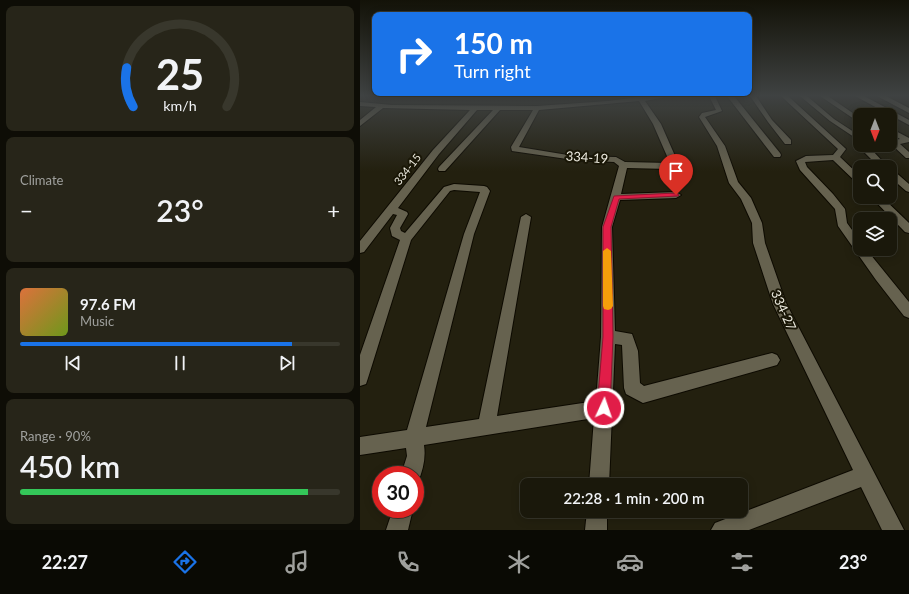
<!DOCTYPE html>
<meta charset="utf-8">
<style>
body{margin:0;font-family:Lato,sans-serif;background:#272519;color:#f1f3f6;height:100vh;display:flex;flex-direction:column;font-size:15px;white-space:nowrap}
*{box-sizing:border-box;margin:0}
p{font-size:13px;color:#9fa09d}
.icon{flex:none;width:22px;height:22px;fill:none;stroke:currentColor;stroke-width:2;stroke-linecap:round;stroke-linejoin:round}
.map{position:relative;flex:1;overflow:hidden}
.sheet{display:flex;flex-direction:column;gap:6px;padding:6px;background:#0e0d06;width:360px}
.sheet>*{flex:none}
.top-card{position:absolute;left:12px;top:12px;width:380px;height:84px;border-radius:8px;box-shadow:0 2px 10px #0003,0 0 0 1px #38372c;background:#1a73e8;color:#fff;overflow:hidden}
.needle{width:26px;rotate:180deg}
.buttons{position:absolute;left:493px;top:108px;display:grid;gap:8px}
.buttons a{display:grid;place-items:center;width:44px;height:44px;border-radius:8px;background:#1a180b;box-shadow:0 2px 10px #0003,0 0 0 1px #38372c;font-size:20px}
.speed{position:absolute;left:12px;top:466px;display:flex;gap:8px;font-size:20px;font-weight:700;text-align:center}
.speed>*{display:grid;place-content:center;width:52px;height:52px;border-radius:50%;background:#1a180b;box-shadow:0 2px 10px #0003,0 0 0 1px #38372c;line-height:1}
.speed .limit{border:6px solid #d22;background:#fff;color:#111}
.pin{position:absolute;display:grid;place-items:center;width:34px;height:34px;color:#fff;margin:-41px -17px;border-radius:50% 50% 50% 0;rotate:-45deg;box-shadow:0 0 4px #0007}
.pin .icon{rotate:45deg}
.me{position:absolute;width:44px;margin:-22px;rotate:3deg;stroke-linejoin:round;filter:drop-shadow(0 0 3px #0008)}
.turn{display:flex;align-items:center;gap:14px;height:84px;padding:0 16px;font-size:18px}
.turn .icon{width:52px;height:52px;stroke-width:2.5}
.turn b{display:block;font-size:28px;line-height:34px}
.big{font-size:30px;font-weight:600;line-height:1.1}
.sheet .widget{flex:1;display:flex;flex-direction:column;justify-content:center;gap:6px;min-width:0;padding:0 14px;border-radius:8px;background:#272519}
.sheet .dial{align-items:center;gap:0}
.dial svg{height:104px;overflow:visible;fill:none;stroke:#38372c;stroke-width:7;stroke-linecap:round;text-anchor:middle}
.dial text{fill:#f1f3f6;stroke:none}
.song{display:flex;align-items:center;gap:12px}
.cover{width:48px;height:48px;border-radius:6px;background:linear-gradient(135deg,hsl(20 70% 55%),hsl(80 70% 35%))}
.played{height:4px;border-radius:2px;background:linear-gradient(90deg,#1a73e8 85%,#38372c 85%)}
.keys{display:flex;justify-content:space-around;direction:ltr}
.heat{display:flex;justify-content:space-between;align-items:center;font-size:22px;direction:ltr}
.charge{height:6px;border-radius:3px;background:linear-gradient(90deg,#34c759 90%,#38372c 0)}
.trip{position:absolute;left:160px;top:478px;width:228px;height:40px;border-radius:8px;background:#1a180b;box-shadow:0 2px 10px #0003,0 0 0 1px #38372c;font-weight:600;line-height:40px;text-align:center}
.dock{display:flex;height:64px;justify-content:space-around;align-items:center;background:#0a0a04;color:#9fa09d}
.dock .icon{width:28px;height:28px}
.dock .selected{color:#1a73e8}
.dock b{font-size:18px;color:#f1f3f6}
main{display:flex;flex:1;min-height:0}
.map>svg:first-child{display:block}
.lines{fill:none;stroke-linecap:round;stroke-linejoin:round}
.minor-casing{stroke:#0d0a00;stroke-width:2}
.minor{fill:#66624f;fill-rule:evenodd}
.route{fill:#e11d48;stroke:#92132f}
.slow{fill:#f59e0b}
.labels{text-anchor:middle;dominant-baseline:central;stroke-width:4;stroke-linejoin:round;paint-order:stroke}
.far-street-label{font-size:11px;fill:#efede2;stroke:#1a1707}
.street-label{font-size:13px;fill:#efede2;stroke:#1a1707}
</style>
<main>
<section class="sheet">
<div class="widget dial"><svg viewBox="0 0 100 80">
<path d="M14 69A42 42 0 1 1 86 69"/>
<path d="M14 69A42 42 0 0 1 9 39" stroke="#1a73e8"/>
<text x="50" y="56" font-size="32" font-weight="700">25</text>
<text x="50" y="72" font-size="11">km/h</text>
</svg></div>
<div class="widget"><p>Climate</p>
<div class="heat"><a>−</a><b class="big">23°</b><a>+</a></div>
</div>
<div class="widget">
<div class="song"><i class="cover"></i><div><b>97.6 FM</b><p>Music</p></div></div>
<div class="played"></div>
<div class="keys"><svg class="icon" aria-label="previous" viewBox="0 0 24 24"><path d="M18 5L8 12l10 7zM5 5v14"/></svg><svg class="icon" aria-label="pause" viewBox="0 0 24 24"><path d="M8 5v14M16 5v14"/></svg><svg class="icon" aria-label="next" viewBox="0 0 24 24"><path d="M6 5l10 7-10 7zM19 5v14"/></svg></div>
</div>
<div class="widget"><p>Range · 90%</p><b class="big">450 km</b><div class="charge"></div></div>
</section>
<div class="map">
<svg width="549" height="530" viewBox="0 0 549 530">
<rect width="100%" height="100%" fill="#23200f"/>
<g class="lines">
<defs>
<g id="minor">
<path d="M287 96H310L285 101 301 124 319 165 318 167 309 169 267 168 261 194 316 192 321 195 316 198 260 200 252 227 255 331 272 334 278 351 280 383 284 386 412 353 417 355 420 360 417 365 283 403 266 394 264 388 262 345 255 344 249 485H229L234 418 64 445C66 458 63 470 58 482L55 483V475H41L47 456 46 448 0 455V437L47 430 104 234 120 192 94 190 90 191 51 240 8 378 6 384 0 386V355L40 240 32 236 30 228 37 215 33 214 4 252 0 253V241L73 150 110 110 23 108 0 126V120L16 107 0 106V102L32 105 177 106 248 101ZM279 101 293 124 310 163 265 162 256 157 214 156 159 147 179 110ZM117 110H133L79 167 78 169 79 171H85L140 110H173L151 147 152 151 214 160 254 162 259 166 242 227 241 337 236 401 137 416 171 217 166 214 161 217 119 419 66 427 114 234 130 191 127 187 124 186 94 184 84 187 45 233 41 231 40 228 48 214 47 212 38 208 79 154Z"/>
<path d="M349 96H355L362 111 345 117 365 146 378 182 391 198 402 223 405 243 426 303 544 530H522L501 487 389 530H351L355 523 493 470 413 304 393 243 392 223 381 199 369 183 357 146 339 117 342 113 356 110Z"/>
<path d="M367 96H374L420 153 421 155 420 157H414Z"/>
<path d="M390 96H396L412 120 431 140V144H425L408 122Z"/>
<path d="M421 96H428L486 149 480 157 500 176V184L497 183 473 160 445 162 447 167 473 194 485 209 487 223 500 241V249H506L549 302V318L544 316 516 280 478 226 475 209 440 170 436 161 446 156 473 155 478 149Z"/>
<path d="M440 96H447L474 119 500 136V141L470 121Z"/>
<path d="M460 96H468L500 118V123Z"/>
<path d="M495 96H504L549 120V125Z"/>
<path d="M517 96H526L549 108V113Z"/>
<path d="M530 128 549 138V142L540 144 549 152V158H546L531 144 534 140 540 139 530 133Z"/>
<path d="M502 145H510L511 149 528 167H519L504 152Z"/>
<path d="M530 169 533 170 549 184V192L546 191 530 177Z"/>
<path d="M511 197H522L549 223V233L545 232Z"/>
<path d="M33 509H53L48 530H26Z"/>
<path d="M227 511H247V530H225Z"/>
</g>
</defs>
<!-- minor casing -->
<use href="#minor" class="minor-casing"/>
<!-- minor -->
<use href="#minor" class="minor"/>
</g>
<!-- sky -->
<linearGradient id="sky" x2="0" y2="1"><stop stop-color="#131208"/><stop offset="0.56" stop-color="#3f4242"/><stop offset="1" stop-color="#3f4242" stop-opacity="0"/></linearGradient>
<rect width="549" height="171" fill="url(#sky)"/>
<!-- route -->
<path class="route" d="M316 193 319 195 318 196 259 199 251 227 253 337 250 408 248 413 244 415 239 413 237 408 243 337V227L254 196Z"/>
<!-- slow -->
<path class="slow" d="M247 248 251 251 253 306 251 309 248 310 244 309 243 306V251Z"/>
<g class="labels">
<!-- far-street labels -->
<g class="far-street-label">
<text transform="translate(47 169) rotate(-52)">334-15</text>
</g>
<!-- street labels -->
<g class="street-label">
<text transform="translate(227 157) rotate(4)">334-19</text>
<text transform="translate(424 310) rotate(66)">334-27</text>
</g>
</g>
</svg>
<div class="buttons">
<a><svg class="needle" viewBox="-14 -14 28 28"><path d="M0-13l5 13h-10z" fill="#e53935"/><path d="M0 13l5-13h-10z" fill="#9fa09d"/></svg></a>
<a><svg class="icon" aria-label="search" viewBox="0 0 24 24"><circle cx="10" cy="10" r="6"/><path d="M15 15l6 6"/></svg></a>
<a><svg class="icon" aria-label="layers" viewBox="0 0 24 24"><path d="M12 4l9 5-9 5-9-5zM3 14l9 5 9-5"/></svg></a>
</div>
<div class="speed"><div class="limit">30</div></div>
<div class="pin" style="left:316px;top:195px;background:#d93025"><svg class="icon" aria-label="arrive" viewBox="0 0 24 24"><path d="M6 21V4h12l-3 4 3 4H6"/></svg></div>
<svg class="me" style="left:244px;top:408px" viewBox="-20 -20 40 40"><circle r="17" fill="#e11d48" stroke="#fff" stroke-width="3"/><path d="M0-11L8 9 0 5-8 9z" fill="#fff"/></svg>
<div class="trip">22:28 · 1 min · 200 m</div>
<div class="top-card">
<div class="turn"><svg class="icon" aria-label="right" viewBox="0 0 24 24"><path d="M7 20v-9h11M14 6l5 5-5 5"/></svg><div><b>150 m</b>Turn right</div></div>
</div>
</div>
</main>
<nav class="dock">
<b>22:27</b>
<svg class="icon selected" aria-label="directions" viewBox="0 0 24 24"><path d="M12 3l9 9-9 9-9-9zM9 14v-3h6M13 9l2 2-2 2"/></svg>
<svg class="icon" aria-label="music" viewBox="0 0 24 24"><path d="M9 18V5l10-2v13"/><circle cx="6" cy="18" r="3"/><circle cx="16" cy="16" r="3"/></svg>
<svg class="icon" aria-label="phone" viewBox="0 0 24 24"><path d="M5 4h4l2 5-3 2q2 4 5 5l2-3 5 2v4C11 20 4 13 5 4z"/></svg>
<svg class="icon" aria-label="climate" viewBox="0 0 24 24"><path d="M12 3v18M4 7l16 10M4 17L20 7"/></svg>
<svg class="icon" aria-label="car" viewBox="0 0 24 24"><path d="M5 17H2v-5l4-1 3-4h7l3 4 3 1v5h-3M9 17h6M6 11h13"/><circle cx="7" cy="17" r="2"/><circle cx="17" cy="17" r="2"/></svg>
<svg class="icon" aria-label="filters" viewBox="0 0 24 24"><path d="M4 7h16M4 17h16"/><circle cx="9" cy="7" r="2"/><circle cx="15" cy="17" r="2"/></svg>
<b>23°</b>
</nav>
